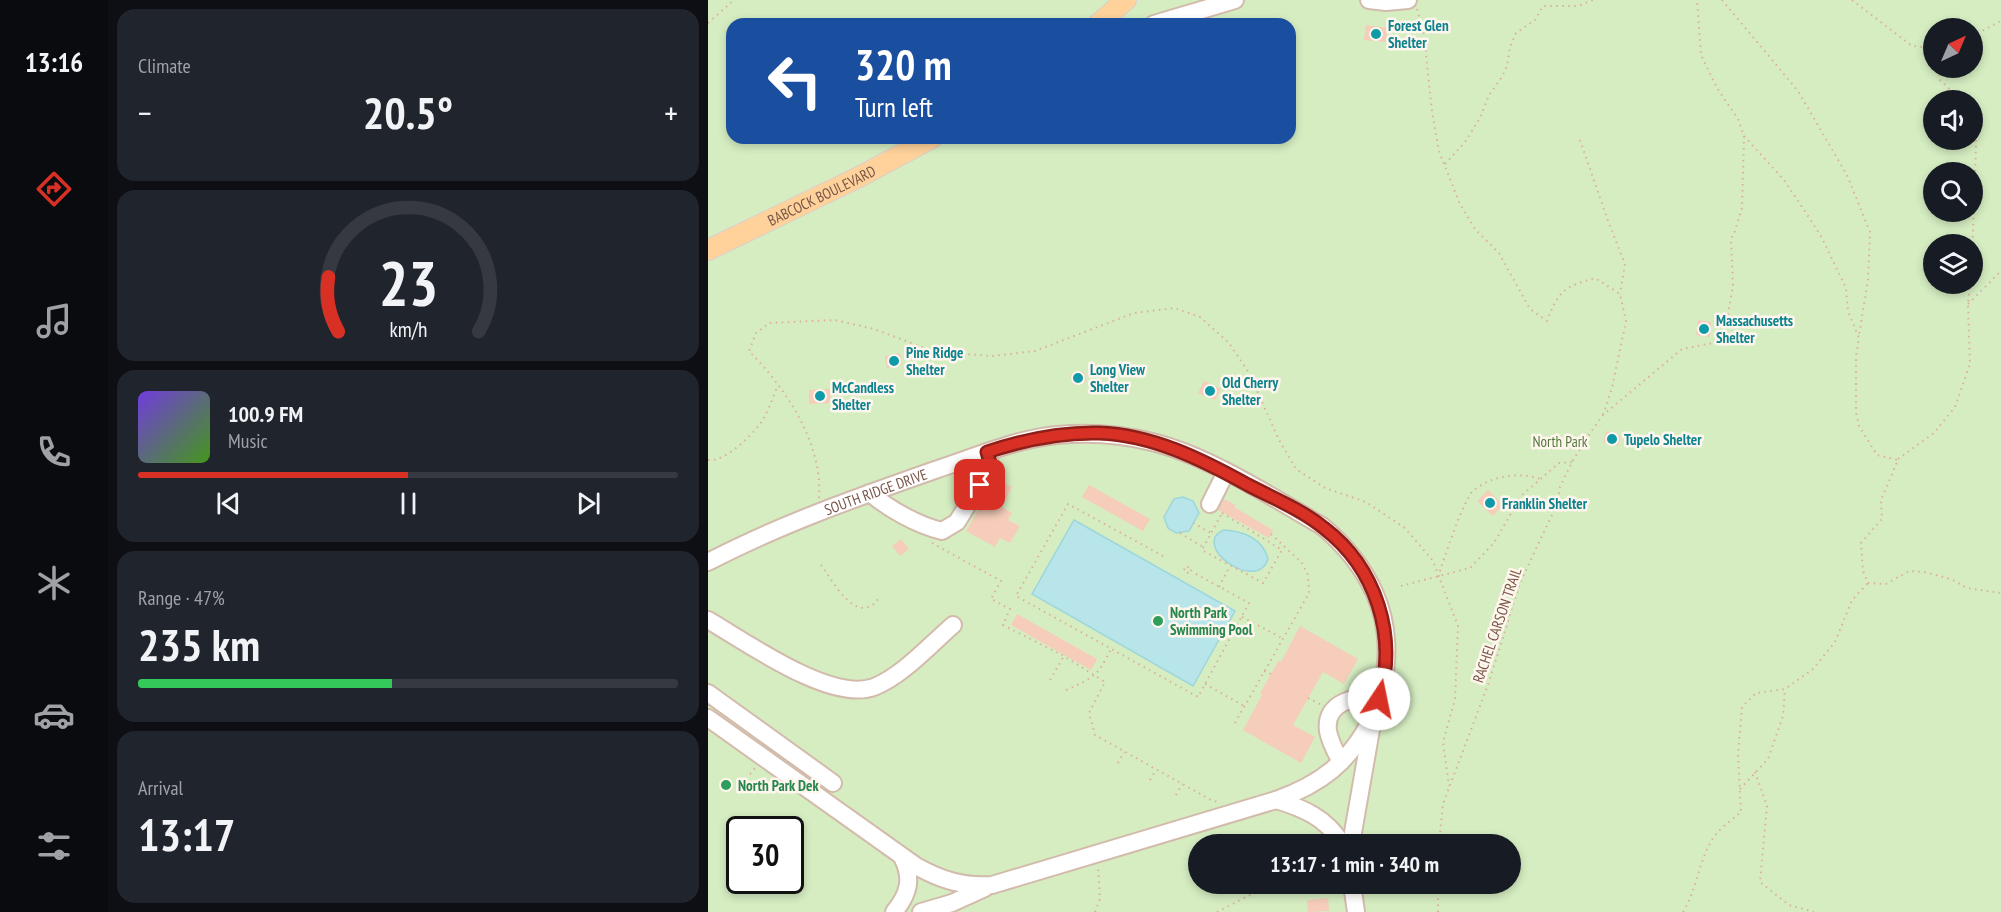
<!DOCTYPE html>
<meta charset="utf-8">
<style>
body{margin:0;font-family:"PT Sans Narrow",sans-serif;background:#20242c;color:#f1f3f6;height:100vh;display:flex;flex-direction:column;font-size:22px;white-space:nowrap}
*{box-sizing:border-box;margin:0}
p{font-size:20px;color:#9ea1a6}
.icon{flex:none;width:33px;height:33px;fill:none;stroke:currentColor;stroke-width:2;stroke-linecap:round;stroke-linejoin:round}
.map{position:relative;flex:1;overflow:hidden}
.sheet{display:flex;flex-direction:column;gap:9px;padding:9px;background:#0d0f14;width:600px}
.sheet>*{flex:none}
.hud{position:absolute;left:18px;top:18px;width:570px;height:126px;border-radius:18px;box-shadow:0 3px 9px #0003;background:#1a4fa0;color:#fff;overflow:hidden}
.needle{width:39px;rotate:44deg}
.tools{position:absolute;left:1215px;top:18px;display:grid;gap:12px}
.tools a{display:grid;place-items:center;width:60px;height:60px;border-radius:50%;background:#171b24;box-shadow:0 3px 9px #0003;font-size:30px}
.speed{position:absolute;left:18px;top:816px;display:flex;gap:12px;font-size:30px;font-weight:700;text-align:center}
.speed>*{display:grid;place-content:center;width:78px;height:78px;border-radius:50%;background:#171b24;box-shadow:0 3px 9px #0003;line-height:1}
.speed .limit{border:3px solid #111;border-radius:9px;background:#fff;color:#111}
.pin{position:absolute;display:grid;place-items:center;width:51px;height:51px;color:#fff;margin:-26px;border-radius:12px;box-shadow:0 3px 9px #0006}
.me{position:absolute;width:66px;margin:-33px;rotate:11deg;stroke-linejoin:round;filter:drop-shadow(0 0 4px #0008)}
.turn{display:flex;align-items:center;gap:21px;height:126px;padding:0 30px;font-size:27px}
.turn .icon{width:78px;height:78px;stroke-width:2.5}
.turn b{display:block;font-size:42px;line-height:51px}
.big{font-size:45px;font-weight:600;line-height:1.1}
.sheet .tile{flex:1;display:flex;flex-direction:column;justify-content:center;gap:9px;min-width:0;padding:0 21px;border-radius:18px;background:#20242c}
.sheet .dial{align-items:center;gap:0}
.dial svg{height:156px;overflow:visible;fill:none;stroke:#363941;stroke-width:7;stroke-linecap:round;text-anchor:middle}
.dial text{fill:#f1f3f6;stroke:none}
.song{display:flex;align-items:center;gap:18px}
.cover{width:72px;height:72px;border-radius:9px;background:linear-gradient(135deg,hsl(260 70% 55%),hsl(100 70% 35%))}
.played{height:6px;border-radius:3px;background:linear-gradient(90deg,#d93025 50%,#363941 50%)}
.keys{display:flex;justify-content:space-around;direction:ltr}
.heat{display:flex;justify-content:space-between;align-items:center;font-size:33px;direction:ltr}
.charge{height:9px;border-radius:4px;background:linear-gradient(90deg,#34c759 47%,#363941 0)}
.trip{position:absolute;left:480px;top:834px;width:333px;height:60px;border-radius:30px;background:#171b24;box-shadow:0 3px 9px #0003;font-weight:600;line-height:60px;text-align:center}
main{display:flex;flex:1;min-height:0}
.tabs{display:flex;flex-direction:column;width:108px;justify-content:space-around;align-items:center;background:#090b0e;color:#9ea1a6}
.tabs .icon{width:42px;height:42px}
.tabs .current{color:#d93025}
.tabs b{font-size:27px;color:#f1f3f6}
.map>svg:first-child{display:block}
.green{fill:#d6edc2;fill-rule:evenodd}
.water{fill:#b8e5e9;stroke:#9dd6dc;stroke-width:1.5}
.building{fill:#f5cdba}
.lines{fill:none;stroke-linecap:round;stroke-linejoin:round}
.minor-casing{stroke:#d3bbac;stroke-width:20}
.major-casing{stroke:#d9d0cc;stroke-width:22}
.path{stroke:#dab09d;stroke-width:2;stroke-dasharray:1.5 4.5;stroke-linecap:butt}
.minor{stroke:#fff;stroke-width:16}
.major{stroke:#ffd29b;stroke-width:20}
.route-casing{stroke:#8d1f18;stroke-width:15}
.route{stroke:#d93025;stroke-width:10}
.culture-dot{fill:#0f9aa8;stroke:#fff6ed;stroke-width:2}
.leisure-dot{fill:#2e9e5b;stroke:#fff6ed;stroke-width:2}
.labels{text-anchor:middle;dominant-baseline:central;stroke-width:5;stroke-linejoin:round;paint-order:stroke}
.culture-label{font-size:15px;font-weight:bold;fill:#0d838f;stroke:#fff6ed;text-anchor:start}
.street-label{font-size:15px;fill:#795648;stroke:#fff6ed}
.park-label{font-size:15px;fill:#527a3c;stroke:#fff6ed}
.leisure-label{font-size:15px;font-weight:bold;fill:#27864d;stroke:#fff6ed;text-anchor:start}
</style>
<main>
<nav class="tabs">
<b>13:16</b>
<svg class="icon current" aria-label="directions" viewBox="0 0 24 24"><path d="M12 3l9 9-9 9-9-9zM9 14v-3h6M13 9l2 2-2 2"/></svg>
<svg class="icon" aria-label="music" viewBox="0 0 24 24"><path d="M9 18V5l10-2v13"/><circle cx="6" cy="18" r="3"/><circle cx="16" cy="16" r="3"/></svg>
<svg class="icon" aria-label="phone" viewBox="0 0 24 24"><path d="M5 4h4l2 5-3 2q2 4 5 5l2-3 5 2v4C11 20 4 13 5 4z"/></svg>
<svg class="icon" aria-label="climate" viewBox="0 0 24 24"><path d="M12 3v18M4 7l16 10M4 17L20 7"/></svg>
<svg class="icon" aria-label="car" viewBox="0 0 24 24"><path d="M5 17H2v-5l4-1 3-4h7l3 4 3 1v5h-3M9 17h6M6 11h13"/><circle cx="7" cy="17" r="2"/><circle cx="17" cy="17" r="2"/></svg>
<svg class="icon" aria-label="filters" viewBox="0 0 24 24"><path d="M4 7h16M4 17h16"/><circle cx="9" cy="7" r="2"/><circle cx="15" cy="17" r="2"/></svg>
</nav>
<section class="sheet">
<div class="tile"><p>Climate</p>
<div class="heat"><a>−</a><b class="big">20.5°</b><a>+</a></div>
</div>
<div class="tile dial"><svg viewBox="0 0 100 80">
<path d="M14 69A42 42 0 1 1 86 69"/>
<path d="M14 69A42 42 0 0 1 9 41" stroke="#d93025"/>
<text x="50" y="56" font-size="32" font-weight="700">23</text>
<text x="50" y="72" font-size="11">km/h</text>
</svg></div>
<div class="tile">
<div class="song"><i class="cover"></i><div><b>100.9 FM</b><p>Music</p></div></div>
<div class="played"></div>
<div class="keys"><svg class="icon" aria-label="previous" viewBox="0 0 24 24"><path d="M18 5L8 12l10 7zM5 5v14"/></svg><svg class="icon" aria-label="pause" viewBox="0 0 24 24"><path d="M8 5v14M16 5v14"/></svg><svg class="icon" aria-label="next" viewBox="0 0 24 24"><path d="M6 5l10 7-10 7zM19 5v14"/></svg></div>
</div>
<div class="tile"><p>Range · 47%</p><b class="big">235 km</b><div class="charge"></div></div>
<div class="tile"><p>Arrival</p><b class="big">13:17</b></div>
</section>
<div class="map">
<svg width="1293" height="912" viewBox="0 0 1293 912">
<rect width="100%" height="100%" fill="#fef2e5"/>
<!-- green -->
<path class="green" d="M0 0H1293V912H0ZM24 24H582V138H24ZM1226 28H1264V68H1226ZM1226 100H1264V140H1226ZM1226 172H1264V212H1226ZM1226 244H1264V284H1226ZM32 830H82V880H32ZM490 844H802V884H490Z"/>
<!-- water -->
<g class="water">
<path d="M475 497 485 501 491 513 481 531 468 533 460 528 456 517 466 499Z"/>
<path d="M366 520 527 611 485 686 324 594Z"/>
<path d="M516 530C534 531 555 538 560 559 549 594 481 545 516 530Z"/>
</g>
<!-- building -->
<g class="building">
<path d="M658 25 680 28 678 42 656 40Z"/>
<path d="M990 320 1003 322 1002 337 988 335Z"/>
<path d="M192 353 194 365 179 368 177 356Z"/>
<path d="M376 371 379 381 365 385 362 375Z"/>
<path d="M496 381 513 389 507 400 490 393Z"/>
<path d="M122 389 123 403 101 404V390Z"/>
<path d="M898 431 913 436 910 446 895 442Z"/>
<path d="M288 479 304 487 294 507 304 513 300 520 312 526 302 543 292 538 287 547 258 531Z"/>
<path d="M381 485 442 519 435 531 374 497Z"/>
<path d="M780 490 795 505 785 516 769 501Z"/>
<path d="M516 499 528 505 526 507 565 530 561 538 510 510Z"/>
<path d="M193 539 201 549 192 556 184 546Z"/>
<path d="M309 614 389 659 383 670 303 625Z"/>
<path d="M592 626 650 659 636 684 615 672 585 725 607 737 593 763 535 730 554 695 552 693 563 674 571 660 573 662Z"/>
<path d="M620 898 621 911 600 912 599 900Z"/>
</g>
<g class="lines">
<defs>
<g id="minor">
<path d="M661 0 678 2 700 0"/>
<path d="M446 24 527 0"/>
<path d="M162 493C181 509 209 525 234 531L249 522 283 467 279 452"/>
<path d="M502 504 518 472"/>
<path id="s1" d="M0 562C73 524 150 497 227 470 267 457 307 439 349 435 381 432 413 434 444 442 499 455 564 497 614 526 637 545 655 567 667 594 693 654 673 729 624 770 607 784 588 793 568 800L284 885C255 887 233 880 208 866L0 718"/>
<path d="M0 620C38 642 123 703 166 687 194 676 222 645 245 625"/>
<path d="M0 693 125 783"/>
<path d="M633 762C628 753 622 742 620 731 616 701 649 695 671 699"/>
<path d="M568 800C595 808 619 818 634 844"/>
<path d="M643 844 664 724"/>
<path d="M644 884 648 912"/>
<path d="M186 912C201 894 205 878 194 857"/>
<path d="M213 912 244 903 277 888"/>
</g>
<g id="major">
<path d="M390 24 418 0"/>
<path id="s2" d="M0 250 151 177 224 138"/>
</g>
</defs>
<!-- minor casing -->
<use href="#minor" class="minor-casing"/>
<!-- major casing -->
<use href="#major" class="major-casing"/>
<!-- path -->
<g class="path">
<path d="M1014 0 1090 91 1139 175 1162 232 1160 280 1151 335"/>
<path d="M1144 0 1204 46 1226 48"/>
<path d="M709 9 716 35 724 112 731 151 751 202 767 229 791 253 822 309 839 321C851 290 856 287 887 278L912 294 918 321 904 388 895 415"/>
<path d="M0 23 26 0"/>
<path d="M1264 36 1293 21"/>
<path d="M1232 68 1231 79 1253 100"/>
<path d="M1264 112 1269 117 1264 262"/>
<path d="M1036 136 1076 180 1102 219 1114 238 1138 288 1140 311 1151 338 1148 357V412L1151 426 1169 455 1190 460 1173 500 1174 519 1153 543 1155 571 1160 583 1178 584 1201 571 1216 572 1243 579 1259 588 1293 593"/>
<path d="M872 140 900 221 917 264 912 294"/>
<path d="M737 164 757 142 772 118 781 95 794 77 799 66 802 47 808 33 827 20 835 6H870L885 0"/>
<path d="M1260 304 1293 271"/>
<path d="M1190 459 1226 433 1247 407 1262 364 1260 304 1262 284"/>
<path d="M0 460C17 462 42 437 52 424 60 413 65 397 70 385"/>
<path d="M111 498C115 443 78 389 41 351L48 333 61 323 127 320 166 329 227 352 284 356 327 351 426 313 466 308 492 317 521 343 541 373 571 440 588 469 617 488 658 502 697 528 725 561 750 626 747 699 735 742 741 786"/>
<path d="M514 513 574 550 555 583 494 550Z"/>
<path d="M485 523 503 533"/>
<path d="M472 533 495 547"/>
<path d="M224 543 293 581 283 599 302 609 295 625 356 656 397 682 381 713 387 735 503 800 510 802 509 803"/>
<path d="M455 556 360 504 308 596 490 697 541 603 488 574"/>
<path d="M113 565C125 581 149 628 171 598"/>
<path d="M476 570 478 566 484 569 481 574 478 571"/>
<path d="M730 577C735 562 756 497 766 490 785 475 811 472 833 479"/>
<path d="M693 586 762 568 786 543 813 496 851 463 864 462"/>
<path d="M511 587 522 566"/>
<path d="M534 617 574 638"/>
<path d="M556 671 563 674"/>
<path d="M342 680 356 656"/>
<path d="M497 684 536 706"/>
<path d="M358 690C387 677 389 677 403 649"/>
<path d="M600 698 614 705"/>
<path d="M527 723 601 593 600 575 594 563 563 534"/>
<path d="M410 763 416 752"/>
<path d="M1047 772 1059 806 1052 882 1081 905 1106 912"/>
<path d="M42 774 47 768"/>
<path d="M442 780 448 770"/>
<path d="M1032 789 1060 759 1075 716 1077 689"/>
<path d="M468 795 474 784"/>
<path d="M731 844 735 804 781 682 812 583 850 502 852 487 864 462 880 436 895 415 974 349 1005 343 1018 325 1025 285 1023 238 1026 234 1034 208 1036 136 1030 119 1009 88 993 55 989 0"/>
<path d="M387 912 392 899 390 866"/>
<path d="M509 912 563 884 632 887"/>
<path d="M730 912V884"/>
<path d="M975 912C990 888 991 856 1008 834 1015 826 1025 819 1033 812L1030 754 1034 707 1048 693 1077 689 1105 669 1127 642 1144 600 1160 583"/>
</g>
<!-- minor -->
<use href="#minor" class="minor"/>
<!-- major -->
<use href="#major" class="major"/>
</g>
<g class="lines">
<defs>
<path id="route" d="M272 485 283 466 279 452C315 440 352 432 391 433 445 435 493 459 540 485 565 498 594 510 616 528 668 568 690 636 671 699"/>
</defs>
<!-- route casing -->
<use href="#route" class="route-casing"/>
<!-- route -->
<use href="#route" class="route"/>
</g>
<!-- markers -->
<g class="culture-dot">
<circle cx="668" cy="34" r="6"/>
<circle cx="996" cy="329" r="6"/>
<circle cx="186" cy="361" r="6"/>
<circle cx="370" cy="378" r="6"/>
<circle cx="502" cy="391" r="6"/>
<circle cx="112" cy="396" r="6"/>
<circle cx="904" cy="439" r="6"/>
<circle cx="782" cy="503" r="6"/>
</g>
<g class="leisure-dot">
<circle cx="450" cy="621" r="6"/>
<circle cx="18" cy="785" r="6"/>
</g>
<g class="labels">
<!-- culture labels -->
<g class="culture-label">
<text x="680" y="25">Forest Glen<tspan x="680" dy="17">Shelter</tspan></text>
<text x="1008" y="320">Massachusetts<tspan x="1008" dy="17">Shelter</tspan></text>
<text x="198" y="352">Pine Ridge<tspan x="198" dy="17">Shelter</tspan></text>
<text x="382" y="369">Long View<tspan x="382" dy="17">Shelter</tspan></text>
<text x="514" y="382">Old Cherry<tspan x="514" dy="17">Shelter</tspan></text>
<text x="124" y="387">McCandless<tspan x="124" dy="17">Shelter</tspan></text>
<text x="916" y="439">Tupelo Shelter</text>
<text x="794" y="503">Franklin Shelter</text>
</g>
<!-- street labels -->
<g class="street-label">
<text stroke="none"><textPath href="#s2" startOffset="126">BABCOCK BOULEVARD</textPath></text>
<text stroke="none"><textPath href="#s1" startOffset="182">SOUTH RIDGE DRIVE</textPath></text>
<text transform="translate(789 625) rotate(-71)">RACHEL CARSON TRAIL</text>
</g>
<!-- park labels -->
<g class="park-label">
<text x="852" y="441">North Park</text>
</g>
<!-- leisure labels -->
<g class="leisure-label">
<text x="462" y="612">North Park<tspan x="462" dy="17">Swimming Pool</tspan></text>
<text x="30" y="785">North Park Dek</text>
</g>
</g>
</svg>
<div class="tools">
<a><svg class="needle" viewBox="-14 -14 28 28"><path d="M0-13l5 13h-10z" fill="#e53935"/><path d="M0 13l5-13h-10z" fill="#9ea1a6"/></svg></a>
<a><svg class="icon" aria-label="sound" viewBox="0 0 24 24"><path d="M4 9h4l5-4v14l-5-4H4zM17 9q2 3 0 6"/></svg></a>
<a><svg class="icon" aria-label="search" viewBox="0 0 24 24"><circle cx="10" cy="10" r="6"/><path d="M15 15l6 6"/></svg></a>
<a><svg class="icon" aria-label="layers" viewBox="0 0 24 24"><path d="M12 4l9 5-9 5-9-5zM3 14l9 5 9-5"/></svg></a>
</div>
<div class="speed"><div class="limit">30</div></div>
<div class="pin" style="left:272px;top:485px;background:#d93025"><svg class="icon" aria-label="arrive" viewBox="0 0 24 24"><path d="M6 21V4h12l-3 4 3 4H6"/></svg></div>
<svg class="me" style="left:671px;top:699px" viewBox="-20 -20 40 40"><circle r="19" fill="#fff"/><path d="M0-13L10 11 0 6-10 11z" fill="#d93025"/></svg>
<div class="trip">13:17 · 1 min · 340 m</div>
<div class="hud">
<div class="turn"><svg class="icon" aria-label="left" viewBox="0 0 24 24"><path d="M17 20v-9H6M10 6l-5 5 5 5"/></svg><div><b>320 m</b>Turn left</div></div>
</div>
</div>
</main>
